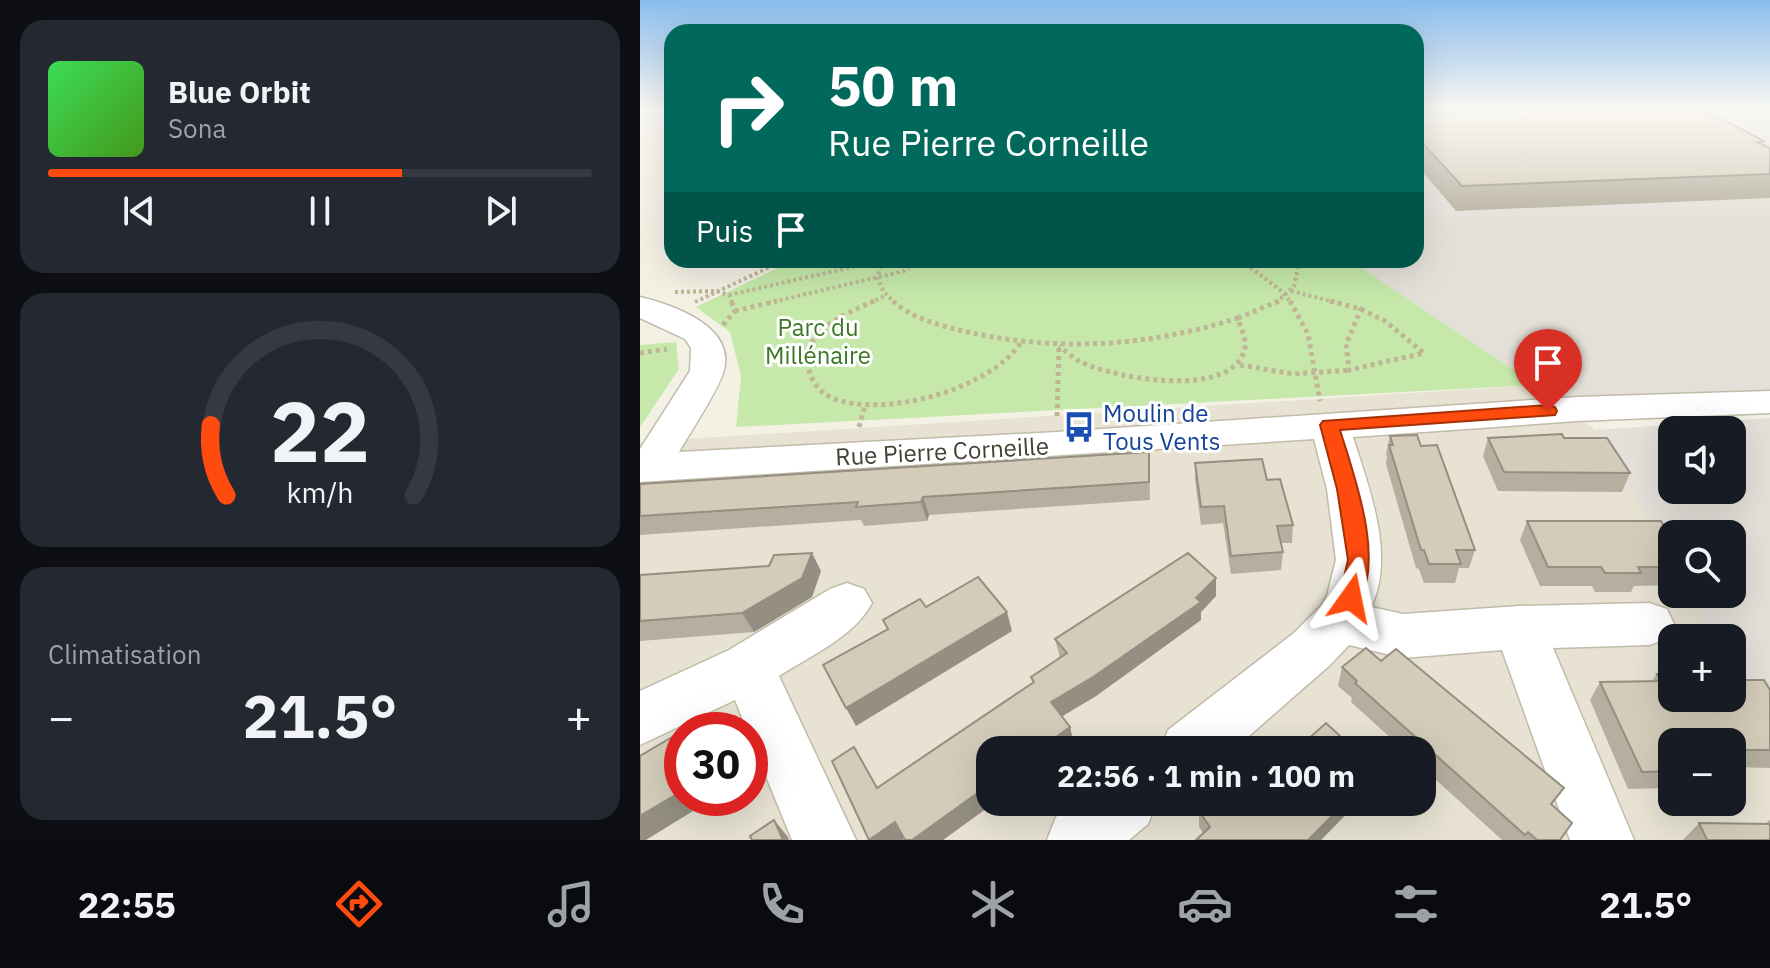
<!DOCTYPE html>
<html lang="fr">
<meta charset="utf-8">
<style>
body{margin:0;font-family:"IBM Plex Sans",sans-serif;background:#242831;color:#f1f3f6;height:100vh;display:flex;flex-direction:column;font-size:30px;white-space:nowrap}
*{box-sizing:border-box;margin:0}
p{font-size:26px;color:#9ea1a6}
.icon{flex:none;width:44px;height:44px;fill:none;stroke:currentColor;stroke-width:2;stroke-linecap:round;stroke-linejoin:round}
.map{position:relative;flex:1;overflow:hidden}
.details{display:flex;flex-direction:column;gap:20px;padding:20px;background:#0d0f14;width:640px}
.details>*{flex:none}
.banner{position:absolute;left:24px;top:24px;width:760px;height:244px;border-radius:24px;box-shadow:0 8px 32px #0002;background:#00695c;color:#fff;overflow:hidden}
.controls{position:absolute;left:1018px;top:416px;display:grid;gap:16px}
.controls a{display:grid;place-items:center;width:88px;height:88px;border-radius:16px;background:#171b24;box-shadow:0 8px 32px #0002;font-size:40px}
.speed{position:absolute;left:24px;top:712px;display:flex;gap:16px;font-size:40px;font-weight:700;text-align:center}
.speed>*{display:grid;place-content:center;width:104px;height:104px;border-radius:50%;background:#171b24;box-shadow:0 8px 32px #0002;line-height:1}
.speed .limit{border:12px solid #d22;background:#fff;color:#111}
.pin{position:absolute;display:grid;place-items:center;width:68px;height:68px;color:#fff;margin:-82px -34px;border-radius:50% 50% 50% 0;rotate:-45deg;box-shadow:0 0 8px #0007}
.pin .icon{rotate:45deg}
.me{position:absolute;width:88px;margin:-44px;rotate:12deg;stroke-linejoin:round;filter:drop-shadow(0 0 6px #0008)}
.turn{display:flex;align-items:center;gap:28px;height:168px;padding:0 32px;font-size:36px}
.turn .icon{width:104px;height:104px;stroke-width:2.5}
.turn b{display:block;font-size:56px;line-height:68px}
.then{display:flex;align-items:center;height:76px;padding:0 32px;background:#0003;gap:16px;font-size:30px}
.big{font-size:60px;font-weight:800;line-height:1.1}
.details .tile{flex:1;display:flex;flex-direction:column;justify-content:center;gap:12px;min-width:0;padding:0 28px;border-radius:24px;background:#242831}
.details .dial{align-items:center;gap:0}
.dial svg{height:208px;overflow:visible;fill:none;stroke:#363941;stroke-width:7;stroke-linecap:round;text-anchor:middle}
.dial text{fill:#f1f3f6;stroke:none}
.song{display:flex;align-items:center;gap:24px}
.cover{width:96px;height:96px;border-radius:12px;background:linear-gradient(135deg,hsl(130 70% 55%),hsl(100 70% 35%))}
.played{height:8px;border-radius:4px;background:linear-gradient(90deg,#ff4b0e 65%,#363941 65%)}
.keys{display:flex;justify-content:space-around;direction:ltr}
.heat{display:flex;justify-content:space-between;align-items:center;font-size:44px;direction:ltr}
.trip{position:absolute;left:336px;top:736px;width:460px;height:80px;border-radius:24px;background:#171b24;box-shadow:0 8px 32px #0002;font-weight:800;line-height:80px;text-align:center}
.tab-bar{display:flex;height:128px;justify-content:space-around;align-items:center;background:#090b0e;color:#9ea1a6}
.tab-bar .icon{width:56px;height:56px}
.tab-bar .active{color:#ff4b0e}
.tab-bar b{font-size:36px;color:#f1f3f6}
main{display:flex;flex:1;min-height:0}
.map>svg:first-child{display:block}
.residential{fill:#e7e2d2;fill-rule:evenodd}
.industrial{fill:#e4e0d9;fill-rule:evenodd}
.green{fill:#c6e9ab}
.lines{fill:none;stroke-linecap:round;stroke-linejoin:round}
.minor-casing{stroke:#c1bba9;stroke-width:3}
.path-far1{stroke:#c0b697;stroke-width:4;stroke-dasharray:3 3;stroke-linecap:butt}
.path{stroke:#c0b697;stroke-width:5;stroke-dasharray:4 4;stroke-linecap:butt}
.minor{fill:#fff;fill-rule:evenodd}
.wall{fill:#b6af9f}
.shaded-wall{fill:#948f82}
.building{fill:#d4ccb9;stroke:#948f82;stroke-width:2}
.route{fill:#ff4b0e;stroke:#a63109;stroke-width:2}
.labels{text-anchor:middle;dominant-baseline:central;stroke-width:6;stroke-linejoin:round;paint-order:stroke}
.park-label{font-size:24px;fill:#3c7826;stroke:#fff}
.transit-label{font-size:24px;fill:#164399;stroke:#fff;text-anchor:start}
.street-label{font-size:24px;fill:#454034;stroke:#fff}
</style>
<main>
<section class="details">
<div class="tile">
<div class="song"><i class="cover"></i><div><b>Blue Orbit</b><p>Sona</p></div></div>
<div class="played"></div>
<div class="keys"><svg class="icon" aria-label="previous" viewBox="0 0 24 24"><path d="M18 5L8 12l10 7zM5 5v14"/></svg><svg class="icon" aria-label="pause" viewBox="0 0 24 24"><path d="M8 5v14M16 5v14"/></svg><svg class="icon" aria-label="next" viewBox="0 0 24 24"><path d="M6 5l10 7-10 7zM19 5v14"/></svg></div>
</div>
<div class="tile dial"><svg viewBox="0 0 100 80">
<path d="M14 69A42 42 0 1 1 86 69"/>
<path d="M14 69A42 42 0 0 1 8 42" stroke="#ff4b0e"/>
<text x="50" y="56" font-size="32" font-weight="700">22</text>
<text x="50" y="72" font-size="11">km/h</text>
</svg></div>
<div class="tile"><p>Climatisation</p>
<div class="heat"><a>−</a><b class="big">21.5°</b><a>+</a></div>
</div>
</section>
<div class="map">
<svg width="1130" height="840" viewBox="0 0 1130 840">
<rect width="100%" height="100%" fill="#f3f0e4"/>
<!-- residential -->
<path class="residential" d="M896 385 955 430 1032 562V594H1051L1076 638H1032V698H1092V665L1130 730V840H0V442ZM42 730H110V798H42ZM1032 742H1092V802H1032ZM350 750H782V802H350Z"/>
<!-- industrial -->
<g class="industrial">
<path d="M776 110H1130V393L922 405 710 260H776Z"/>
<path d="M1130 418V730L1092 665V638H1076L1051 594H1092V534H1032V562L955 430ZM1032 430H1092V490H1032Z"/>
</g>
<!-- green -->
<g class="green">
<path d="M154 260H710L896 385 96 427 101 376 90 332 56 307Z"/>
<path d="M36 342 39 369 0 427V345Z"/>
</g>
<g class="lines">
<defs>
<g id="minor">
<path d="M0 297C33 305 95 326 84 370 80 388 49 434 39 452L417 432 937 397 1130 391V413L937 421 713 437C729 488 756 556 731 607L763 614 879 606 1009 603 1027 609 1034 624 1027 639 1009 645 913 648 994 840H930L862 650 763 658 709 645 690 665 593 750H520L528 730 654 633 681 606 687 596 696 560 687 489 674 439 0 482V449L50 371 51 348 45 339 0 318Z"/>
<path d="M207 583 224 589 232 603C214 637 170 656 139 676L216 840H152L110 737V730H107L95 700 0 745V691L89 650 190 589Z"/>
<path d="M436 802H517L508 824 489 840H407L416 817Z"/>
</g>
</defs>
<!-- minor casing -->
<use href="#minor" class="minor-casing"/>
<!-- path-far1 -->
<g class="path-far1">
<path d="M243 260 237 278 244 292 255 303"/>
<path d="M601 260 640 290 652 303"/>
<path d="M651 291 698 303"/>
<path d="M35 292 76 291 89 295 92 303"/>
<path d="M89 295 243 260"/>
<path d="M55 302 145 260"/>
<path d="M128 303 264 271 270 266 266 260"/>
<path d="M230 303 245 296"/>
<path d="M636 303 654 286 659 263 655 260"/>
</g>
<!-- path -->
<g class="path">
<path d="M234 301C207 313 157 333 169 370 173 383 179 392 192 398 244 419 352 389 382 341"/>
<path d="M253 301C274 320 305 327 332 333 423 352 510 346 598 318 600 327 607 340 605 348 594 400 473 379 439 361 432 357 426 351 419 346"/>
<path d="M650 301 668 334 680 401"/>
<path d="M690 301 721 309"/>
<path d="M721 309 745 321 784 353 709 370 706 344Z"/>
<path d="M95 311 137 301"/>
<path d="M598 318 639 301"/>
<path d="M83 325 95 311 91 301"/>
<path d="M0 353 27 349"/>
<path d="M600 365 654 374 709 370"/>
<path d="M417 416 419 347"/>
<path d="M219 427 225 405"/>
</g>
<!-- minor -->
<use href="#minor" class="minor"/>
</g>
<!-- wall -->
<g class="wall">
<path d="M776 110 1124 141 1123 144 1130 148V198L816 211 776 164Z"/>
<path d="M750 436 781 446 835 550 829 568H819L815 583H784L779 569 776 568 746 464 747 457 746 454Z"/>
<path d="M848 438H924L990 473 982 492 858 491 843 456Z"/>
<path d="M509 452 510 500 289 515 287 521 224 526 221 520 0 535V484Z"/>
<path d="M555 463 627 480 653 525 652 543H641L643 552 641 570 591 574 583 523 561 525 555 480Z"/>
<path d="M887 521 1032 538V585L994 586 991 592H955L952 586H900L880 540Z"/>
<path d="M181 571 172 597 114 632 0 641V575Z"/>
<path d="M576 578V596L561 612V620L456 696 422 716 430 727 434 745 303 840H265L264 839 262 840H229L237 788 393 684 391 677 420 658 415 639Z"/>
<path d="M741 661 912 806 920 840H862L782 767V750H764L711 702 712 698 698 686 702 667Z"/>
<path d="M1017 674 1032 698 1130 690V768L1092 767V742H1032V788L988 789 950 700 960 682 1012 681Z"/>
<path d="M570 802H718L681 840H556L563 833 559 827V811Z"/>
<path d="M1130 820V840H1043L1059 823H1126Z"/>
</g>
<!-- shaded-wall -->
<g class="shaded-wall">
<path d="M283 497 289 515 287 521 281 502Z"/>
<path d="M172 553 181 571 172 597 114 632 102 613Z"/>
<path d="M576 578V596L561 612V620L456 696 416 720 411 702 556 598Z"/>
<path d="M367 612 372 631 216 726 206 708Z"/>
<path d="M430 727 434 745 426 750H398Z"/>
<path d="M34 736 42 745V759L39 756Z"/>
<path d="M350 784V802H355L303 840H272Z"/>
<path d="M42 791V798H74L6 840H0V816Z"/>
<path d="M706 802H718L681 840H668Z"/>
<path d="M134 820 148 837 149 840H143Z"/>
<path d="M255 822 264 839 262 840H229Z"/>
</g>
<!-- building -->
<g class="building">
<path d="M776 110H1064L1124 141 1117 142 1130 148V174L822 186 776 136Z"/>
<path d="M922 434 924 438H967L990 473 864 472 848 438Z"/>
<path d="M777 435 781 446 797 445 835 550H816L821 564H789L784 550H781L749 445H753L750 436Z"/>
<path d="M509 452V482L283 497 281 502 216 507 218 502 0 516V484Z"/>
<path d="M622 459 627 480 640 479 653 525 637 526 643 552 591 556 584 506 561 507 555 463Z"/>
<path d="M887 521H1021L1032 538V567H998L1001 573H965L961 567H908Z"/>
<path d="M172 553 162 578 102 613 0 621V575L129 566 134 555Z"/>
<path d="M548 553 576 578 556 598 561 602 453 677 411 702 430 727 398 750H350V784L272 840H265L255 822 229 840 192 761 214 747 237 788 394 682 391 677 427 653 415 639Z"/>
<path d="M338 577 367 612 206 708 183 665 248 629 243 620 280 599 286 607Z"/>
<path d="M726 648 741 661 756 649 924 788 911 804 932 823 920 840H897L888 832 885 835 715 683 717 681 702 667Z"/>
<path d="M1017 674H1032V698H1092V680H1124L1130 690V750H1092V742H1032V771L1002 772 960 682 1021 681Z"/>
<path d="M686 723 715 750H656Z"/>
<path d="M34 736 39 756 42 754V791L0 816V756Z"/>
<path d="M570 802H706L668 840H556L570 827 559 811Z"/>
<path d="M134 820 143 840H112L110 836Z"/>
<path d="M1059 823 1130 824V840H1067Z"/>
</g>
<!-- sky -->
<linearGradient id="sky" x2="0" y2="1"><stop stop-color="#8abcec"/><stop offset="0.48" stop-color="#faf8f3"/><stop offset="1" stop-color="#faf8f3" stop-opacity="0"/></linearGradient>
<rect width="1130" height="228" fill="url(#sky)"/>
<!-- route -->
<path class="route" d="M908 405 915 407 917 411 915 415 700 430C715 479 744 556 719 604L711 607 703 604 699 598 708 560 697 489 680 425 683 421Z"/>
<!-- icons -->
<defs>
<symbol id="bus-bare" viewBox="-9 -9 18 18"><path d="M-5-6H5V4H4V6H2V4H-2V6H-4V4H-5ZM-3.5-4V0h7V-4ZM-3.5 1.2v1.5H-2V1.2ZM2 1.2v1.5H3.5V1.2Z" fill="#1a4fb4" stroke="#fff" stroke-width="2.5" paint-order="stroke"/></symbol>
</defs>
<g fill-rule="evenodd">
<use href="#bus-bare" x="417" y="405" width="44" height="44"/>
</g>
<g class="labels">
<!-- park labels -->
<g class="park-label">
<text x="178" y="327">Parc du<tspan x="178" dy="28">Millénaire</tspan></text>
</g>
<!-- transit labels -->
<g class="transit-label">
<text x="463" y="413">Moulin de<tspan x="463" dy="28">Tous Vents</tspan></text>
</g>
<!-- street labels -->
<g class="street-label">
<text transform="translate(302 451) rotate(-3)">Rue Pierre Corneille</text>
</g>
</g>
</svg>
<div class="controls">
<a><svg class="icon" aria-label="sound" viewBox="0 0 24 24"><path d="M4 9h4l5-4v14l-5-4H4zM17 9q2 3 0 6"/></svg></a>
<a><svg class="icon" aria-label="search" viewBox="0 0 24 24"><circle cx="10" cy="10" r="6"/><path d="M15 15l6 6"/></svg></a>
<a>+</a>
<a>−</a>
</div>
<div class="speed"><div class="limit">30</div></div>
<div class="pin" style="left:908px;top:411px;background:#d93025"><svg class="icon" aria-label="arrive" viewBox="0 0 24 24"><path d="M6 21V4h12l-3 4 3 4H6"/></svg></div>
<svg class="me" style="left:711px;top:598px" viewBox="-20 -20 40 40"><path d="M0-17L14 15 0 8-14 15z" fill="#ff4b0e" stroke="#fff" stroke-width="4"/></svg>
<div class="trip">22:56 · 1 min · 100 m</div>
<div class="banner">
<div class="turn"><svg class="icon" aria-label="right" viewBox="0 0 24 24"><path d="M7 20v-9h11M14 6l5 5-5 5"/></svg><div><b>50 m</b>Rue Pierre Corneille</div></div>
<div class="then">Puis<svg class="icon" aria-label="arrive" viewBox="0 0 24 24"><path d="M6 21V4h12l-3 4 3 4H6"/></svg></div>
</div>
</div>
</main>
<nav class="tab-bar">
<b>22:55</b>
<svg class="icon active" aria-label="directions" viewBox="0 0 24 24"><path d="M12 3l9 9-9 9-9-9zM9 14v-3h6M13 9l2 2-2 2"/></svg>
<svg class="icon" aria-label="music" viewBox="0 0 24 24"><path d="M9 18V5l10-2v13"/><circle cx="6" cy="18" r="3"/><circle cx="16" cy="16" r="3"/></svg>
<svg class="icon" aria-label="phone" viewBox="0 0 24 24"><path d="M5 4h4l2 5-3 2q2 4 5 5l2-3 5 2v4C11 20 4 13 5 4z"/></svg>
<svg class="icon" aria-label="climate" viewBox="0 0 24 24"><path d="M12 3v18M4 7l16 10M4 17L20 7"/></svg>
<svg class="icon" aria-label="car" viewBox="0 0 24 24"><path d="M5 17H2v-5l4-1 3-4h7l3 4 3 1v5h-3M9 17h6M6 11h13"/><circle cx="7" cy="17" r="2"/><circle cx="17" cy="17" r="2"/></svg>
<svg class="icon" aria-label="filters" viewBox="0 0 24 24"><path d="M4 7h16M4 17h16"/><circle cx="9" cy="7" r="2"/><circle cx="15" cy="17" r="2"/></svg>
<b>21.5°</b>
</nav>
